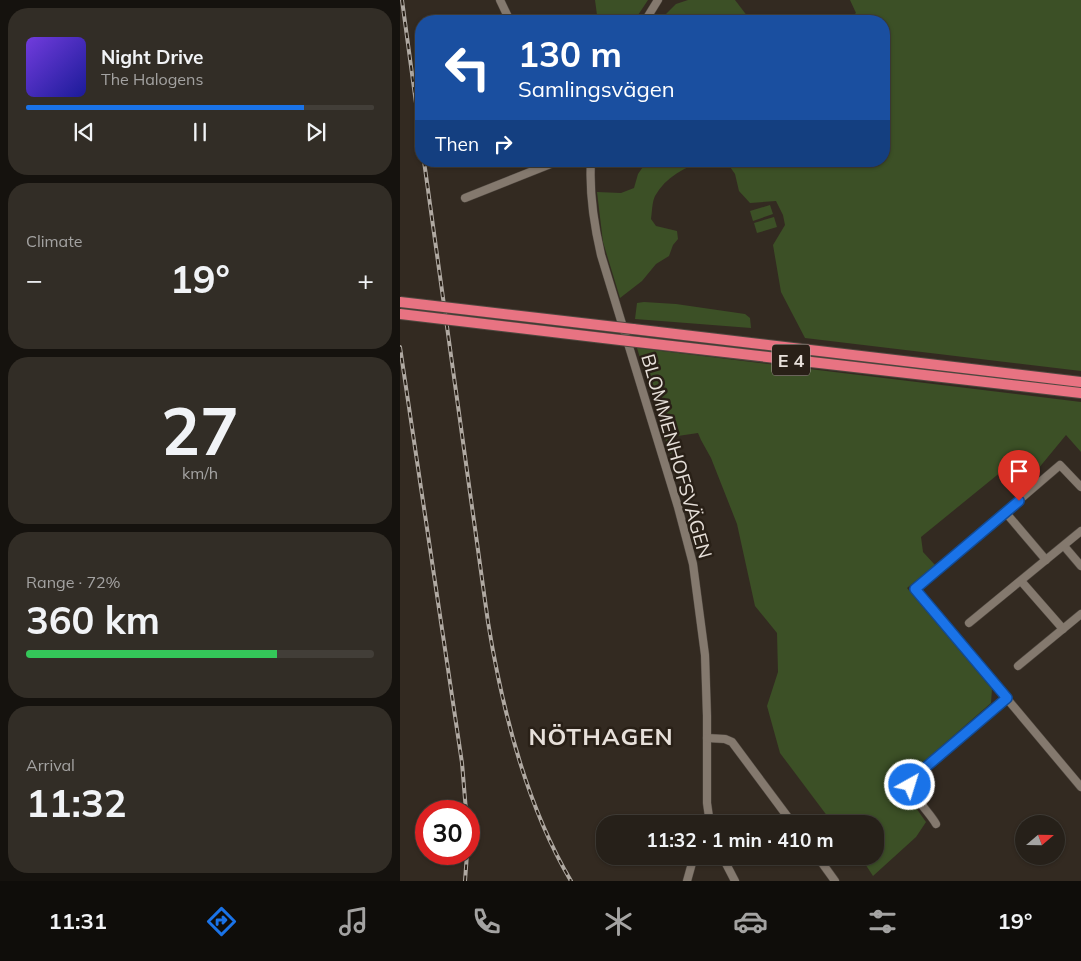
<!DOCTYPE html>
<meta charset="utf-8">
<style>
body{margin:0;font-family:Mulish,sans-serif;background:#322d26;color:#f1f3f6;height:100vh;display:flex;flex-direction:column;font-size:19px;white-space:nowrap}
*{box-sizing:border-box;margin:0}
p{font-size:16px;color:#a4a3a2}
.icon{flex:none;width:28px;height:28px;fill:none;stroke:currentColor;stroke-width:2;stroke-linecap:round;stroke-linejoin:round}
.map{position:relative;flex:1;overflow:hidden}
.sheet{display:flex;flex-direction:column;gap:8px;padding:8px;background:#15120e;width:400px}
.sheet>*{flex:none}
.top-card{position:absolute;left:15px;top:15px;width:475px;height:152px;border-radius:20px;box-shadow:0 1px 4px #0004,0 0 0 1px #423e38;background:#1a4fa0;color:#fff;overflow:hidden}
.needle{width:32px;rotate:70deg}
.buttons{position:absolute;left:615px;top:815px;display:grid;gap:10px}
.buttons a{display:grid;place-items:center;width:50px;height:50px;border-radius:50%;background:#262019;box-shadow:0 1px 4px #0004,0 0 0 1px #423e38;font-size:25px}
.speed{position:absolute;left:15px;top:800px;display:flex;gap:10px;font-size:25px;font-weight:700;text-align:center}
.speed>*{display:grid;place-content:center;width:65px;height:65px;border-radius:50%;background:#262019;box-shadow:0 1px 4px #0004,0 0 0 1px #423e38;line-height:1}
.speed .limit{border:8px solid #d22;background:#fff;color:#111}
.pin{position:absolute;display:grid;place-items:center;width:42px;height:42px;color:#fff;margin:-51px -21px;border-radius:50% 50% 50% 0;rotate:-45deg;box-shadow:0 0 5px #0007}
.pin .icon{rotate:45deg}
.me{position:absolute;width:55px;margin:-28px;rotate:39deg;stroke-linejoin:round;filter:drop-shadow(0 0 4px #0008)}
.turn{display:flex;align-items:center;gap:18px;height:105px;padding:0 20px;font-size:22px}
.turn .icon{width:65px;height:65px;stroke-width:2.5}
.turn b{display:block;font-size:35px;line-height:42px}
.then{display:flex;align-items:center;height:48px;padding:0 20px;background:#0003;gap:10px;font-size:19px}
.big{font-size:38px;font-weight:700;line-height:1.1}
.sheet .tile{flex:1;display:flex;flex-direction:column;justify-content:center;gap:8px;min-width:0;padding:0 18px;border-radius:20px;background:#322d26}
.sheet .dial{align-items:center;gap:0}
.dial b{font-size:65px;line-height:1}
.song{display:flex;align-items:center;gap:15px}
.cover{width:60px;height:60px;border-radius:8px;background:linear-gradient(135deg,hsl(260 70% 55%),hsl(240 70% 35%))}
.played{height:5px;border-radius:2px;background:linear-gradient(90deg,#1a73e8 80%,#423e38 80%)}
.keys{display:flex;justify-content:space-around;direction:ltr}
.heat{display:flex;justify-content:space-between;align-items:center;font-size:28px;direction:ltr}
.charge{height:8px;border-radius:4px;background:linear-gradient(90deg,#34c759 72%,#423e38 0)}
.trip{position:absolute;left:196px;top:815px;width:288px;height:50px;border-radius:20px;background:#262019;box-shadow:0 1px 4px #0004,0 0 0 1px #423e38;font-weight:700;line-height:50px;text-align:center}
.tab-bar{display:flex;height:80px;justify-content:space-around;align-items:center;background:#0f0d0a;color:#a4a3a2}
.tab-bar .icon{width:35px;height:35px}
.tab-bar .on{color:#1a73e8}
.tab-bar b{font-size:22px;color:#f1f3f6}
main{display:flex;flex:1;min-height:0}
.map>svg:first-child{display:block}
.green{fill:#3c5026}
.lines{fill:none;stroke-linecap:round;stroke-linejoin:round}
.minor-casing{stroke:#504840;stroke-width:9}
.highway-casing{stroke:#504840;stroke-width:12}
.minor{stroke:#84796e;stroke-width:8}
.highway{stroke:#e87382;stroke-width:10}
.rail-casing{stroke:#b0a9a2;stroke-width:4}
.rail{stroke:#292017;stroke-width:2;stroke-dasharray:5.5;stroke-linecap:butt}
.highway-bridge-casing{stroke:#504840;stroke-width:12;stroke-linecap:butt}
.highway-bridge{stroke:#e87382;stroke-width:10}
.route-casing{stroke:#114b97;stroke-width:12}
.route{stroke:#1a73e8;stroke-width:9}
.labels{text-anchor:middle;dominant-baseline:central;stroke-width:5;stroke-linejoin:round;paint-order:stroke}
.shield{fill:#292017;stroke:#aea6a0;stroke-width:1}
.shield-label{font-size:18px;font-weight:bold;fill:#e7e0da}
.street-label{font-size:19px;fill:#e7e0da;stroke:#292017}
.district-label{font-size:24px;font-weight:bold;letter-spacing:1px;fill:#e7e0da;stroke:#292017}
</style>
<main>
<section class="sheet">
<div class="tile">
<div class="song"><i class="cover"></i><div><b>Night Drive</b><p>The Halogens</p></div></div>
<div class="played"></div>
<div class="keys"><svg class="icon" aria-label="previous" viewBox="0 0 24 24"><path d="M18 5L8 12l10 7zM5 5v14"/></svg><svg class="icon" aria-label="pause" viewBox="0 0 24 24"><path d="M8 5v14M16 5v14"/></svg><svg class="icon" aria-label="next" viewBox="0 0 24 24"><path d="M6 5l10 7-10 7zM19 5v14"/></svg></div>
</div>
<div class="tile"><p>Climate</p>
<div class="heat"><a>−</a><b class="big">19°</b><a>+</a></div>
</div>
<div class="tile dial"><b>27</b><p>km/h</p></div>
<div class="tile"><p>Range · 72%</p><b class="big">360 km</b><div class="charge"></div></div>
<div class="tile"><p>Arrival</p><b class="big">11:32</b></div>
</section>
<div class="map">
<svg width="681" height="881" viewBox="0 0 681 881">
<rect width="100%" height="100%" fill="#332a21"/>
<!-- green -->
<g class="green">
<path d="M195 0H248L234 21H187L197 15Z"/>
<path d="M288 0H335L351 21H259L276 4Z"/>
<path d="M450 0H681V371L405 338 381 292 373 245 385 225 383 215 376 201 350 203 339 191 335 174 326 161H484V21H446L456 13Z"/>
<path d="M247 161H305C284 167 266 177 255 196 252 202 252 213 251 219L256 226 277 231 278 239 273 245 269 256 256 264 242 281 220 298 203 242 197 192 221 193 234 188 238 174Z"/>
<path d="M370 205 373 214 353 221 350 211Z"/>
<path d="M374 217 377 227 357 233 354 223Z"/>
<path d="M244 302 276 304 345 314 350 318 351 328 235 319 237 303Z"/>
<path d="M237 348 681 402V452L666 435 638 469 622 482 607 467 521 537 523 552 535 565 507 588 592 689 591 703 506 777 504 791 526 822 516 837 473 876 460 856H475V824H436L428 817 380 753 367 706 378 672 377 633 355 606 337 524 311 458 301 440 298 433 271 437 274 452 270 454Z"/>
</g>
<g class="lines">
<defs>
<g id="minor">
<path d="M100 0 110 21"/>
<path d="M245 21 258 0"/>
<path d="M191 161C189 192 194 225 201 255L278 507 293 564 305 655 307 716V803L310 824"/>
<path d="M65 198 158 161"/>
<path d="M681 487 660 465 515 589 681 787"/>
<path d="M606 513 646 560"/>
<path d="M664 546 681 566"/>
<path d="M621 581 663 629"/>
<path d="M569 623 681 531"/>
<path d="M618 666 681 614"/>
<path d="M307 738 325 739 332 742 393 824"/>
<path d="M536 824C531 814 511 795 511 786 511 784 512 779 513 778L607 698"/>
<path d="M322 856 335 881"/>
<path d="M417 856 435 881"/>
<path d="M287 881 294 856"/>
</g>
<g id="highway">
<path d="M233 329 681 382"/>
<path d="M237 342 681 393"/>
</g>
</defs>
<!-- minor casing -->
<use href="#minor" class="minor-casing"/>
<!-- highway casing -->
<use href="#highway" class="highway-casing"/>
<!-- minor -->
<use href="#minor" class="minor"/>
<!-- highway -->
<use href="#highway" class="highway"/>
<defs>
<g id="rail">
<path d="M2 0 21 140"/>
<path d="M24 161 88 622C102 709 126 805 171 881"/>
<path d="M0 347 62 763 66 811"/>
<path d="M65 881 67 854"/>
</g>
</defs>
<!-- rail casing -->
<use href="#rail" class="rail-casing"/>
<!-- rail -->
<use href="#rail" class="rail"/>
<defs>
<g id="highway-bridge">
<path d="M0 302 233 329"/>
<path d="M0 314 237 342"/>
</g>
</defs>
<!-- highway-bridge casing -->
<use href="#highway-bridge" class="highway-bridge-casing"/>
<!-- highway-bridge -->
<use href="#highway-bridge" class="highway-bridge"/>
</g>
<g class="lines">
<defs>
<path id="route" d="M510 785 513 778 607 698 515 589 619 501"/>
</defs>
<!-- route casing -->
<use href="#route" class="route-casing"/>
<!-- route -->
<use href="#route" class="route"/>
</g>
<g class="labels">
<!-- shield labels -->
<rect class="shield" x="372" y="344.5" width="38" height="31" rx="4"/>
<g class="shield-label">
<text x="391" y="360">E 4</text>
</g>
<!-- street labels -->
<g class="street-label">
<text transform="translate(277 456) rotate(74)">BLOMMENHOFSVÄGEN</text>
</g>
<!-- district labels -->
<g class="district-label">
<text x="201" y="736">NÖTHAGEN</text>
</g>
</g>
</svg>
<div class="buttons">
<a><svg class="needle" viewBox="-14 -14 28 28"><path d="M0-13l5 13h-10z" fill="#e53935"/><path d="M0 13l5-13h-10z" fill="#a4a3a2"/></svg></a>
</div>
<div class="speed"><div class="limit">30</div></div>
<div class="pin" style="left:619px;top:501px;background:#d93025"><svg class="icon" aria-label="arrive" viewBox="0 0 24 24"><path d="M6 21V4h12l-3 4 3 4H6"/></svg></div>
<svg class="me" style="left:510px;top:785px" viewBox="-20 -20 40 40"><circle r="17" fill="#1a73e8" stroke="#fff" stroke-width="3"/><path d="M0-11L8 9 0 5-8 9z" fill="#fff"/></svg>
<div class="trip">11:32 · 1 min · 410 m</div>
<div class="top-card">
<div class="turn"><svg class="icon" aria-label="left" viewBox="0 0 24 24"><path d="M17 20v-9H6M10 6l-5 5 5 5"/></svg><div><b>130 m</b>Samlingsvägen</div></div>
<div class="then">Then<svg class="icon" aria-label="right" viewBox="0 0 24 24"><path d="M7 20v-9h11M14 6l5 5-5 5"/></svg></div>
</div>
</div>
</main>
<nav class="tab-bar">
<b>11:31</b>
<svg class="icon on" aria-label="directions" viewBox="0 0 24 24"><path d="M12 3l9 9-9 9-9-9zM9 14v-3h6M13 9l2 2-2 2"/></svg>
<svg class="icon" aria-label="music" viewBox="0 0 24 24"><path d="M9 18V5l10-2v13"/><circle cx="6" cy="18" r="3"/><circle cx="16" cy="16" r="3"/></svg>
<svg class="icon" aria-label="phone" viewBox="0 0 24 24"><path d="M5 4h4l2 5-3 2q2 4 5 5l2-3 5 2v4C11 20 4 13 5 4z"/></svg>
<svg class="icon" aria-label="climate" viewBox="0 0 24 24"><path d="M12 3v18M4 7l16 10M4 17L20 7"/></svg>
<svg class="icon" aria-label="car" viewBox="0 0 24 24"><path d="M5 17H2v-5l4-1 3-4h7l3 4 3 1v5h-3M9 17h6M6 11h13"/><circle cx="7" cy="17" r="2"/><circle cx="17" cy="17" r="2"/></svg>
<svg class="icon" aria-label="filters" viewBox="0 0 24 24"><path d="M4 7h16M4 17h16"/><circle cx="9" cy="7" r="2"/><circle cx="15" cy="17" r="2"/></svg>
<b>19°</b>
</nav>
